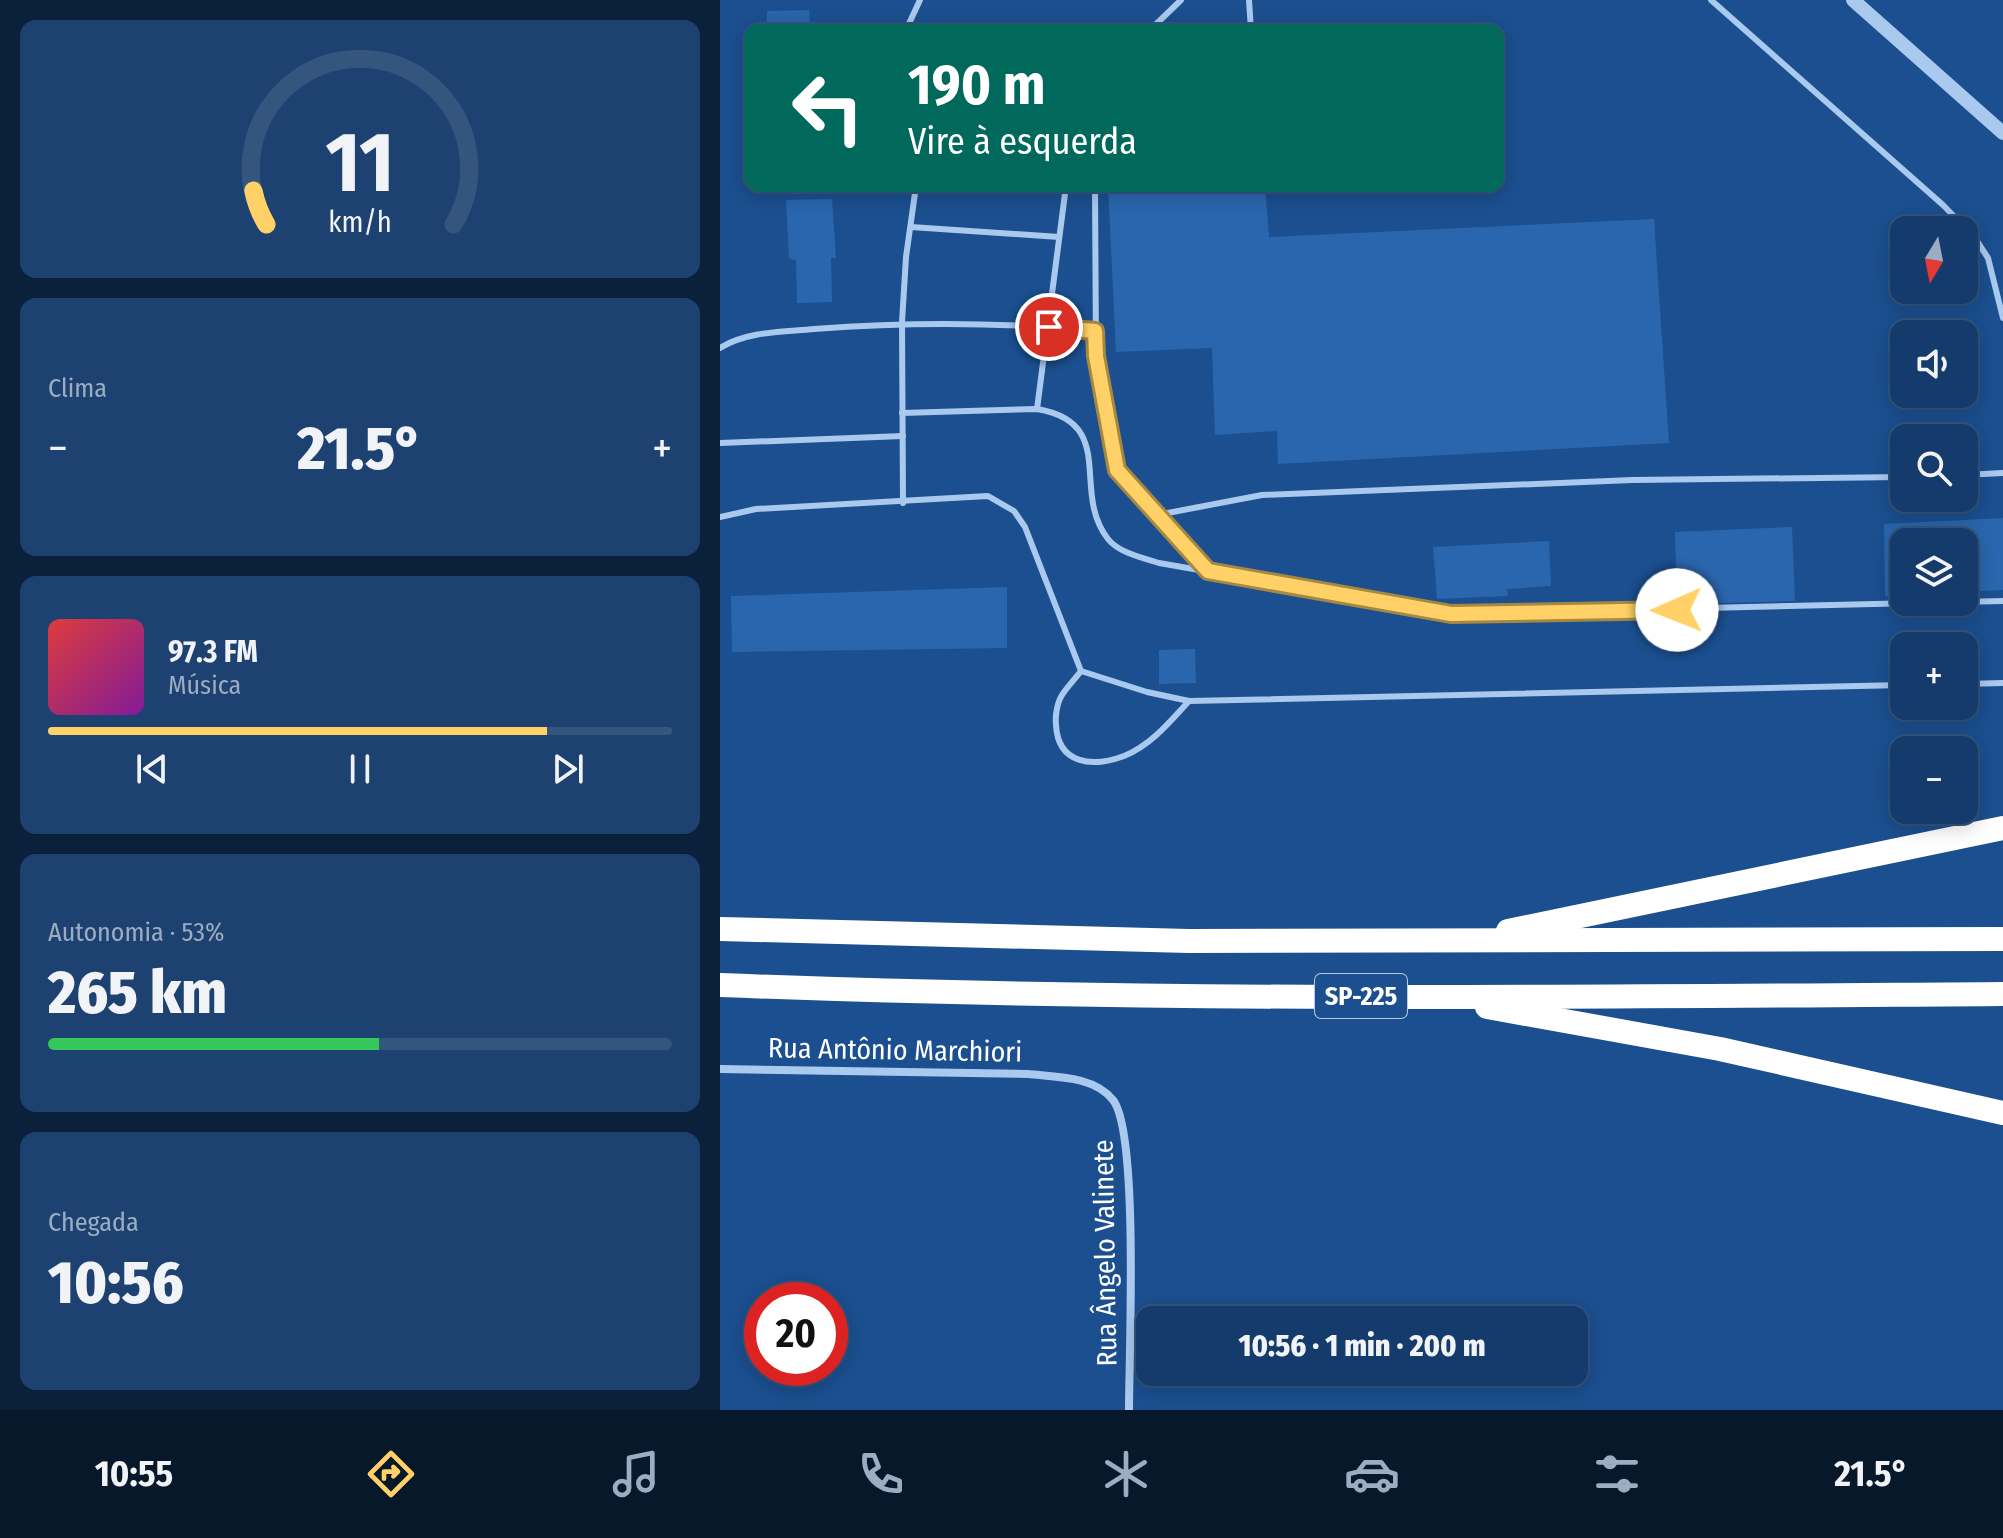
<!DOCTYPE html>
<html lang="pt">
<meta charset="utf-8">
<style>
body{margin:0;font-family:"Fira Sans Condensed",sans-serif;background:#1d4271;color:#f1f3f6;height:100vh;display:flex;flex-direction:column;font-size:30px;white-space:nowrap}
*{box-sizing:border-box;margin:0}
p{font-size:26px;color:#9dadc1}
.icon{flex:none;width:44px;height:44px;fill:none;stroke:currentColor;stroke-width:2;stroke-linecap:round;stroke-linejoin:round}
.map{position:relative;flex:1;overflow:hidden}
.panel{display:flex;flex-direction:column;gap:20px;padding:20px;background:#0b203b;width:720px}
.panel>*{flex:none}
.hud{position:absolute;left:24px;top:24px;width:760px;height:168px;border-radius:16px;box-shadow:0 4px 20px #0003,0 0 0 2px #33557e;background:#00695c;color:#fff;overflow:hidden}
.needle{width:52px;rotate:190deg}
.tools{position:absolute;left:1170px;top:216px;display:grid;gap:16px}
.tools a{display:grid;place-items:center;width:88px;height:88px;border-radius:16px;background:#143b6b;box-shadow:0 4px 20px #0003,0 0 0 2px #33557e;font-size:40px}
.speed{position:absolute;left:24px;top:1282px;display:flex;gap:16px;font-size:40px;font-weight:700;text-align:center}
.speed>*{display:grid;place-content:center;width:104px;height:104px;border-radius:50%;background:#143b6b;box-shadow:0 4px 20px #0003,0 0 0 2px #33557e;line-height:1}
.speed .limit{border:12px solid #d22;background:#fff;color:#111}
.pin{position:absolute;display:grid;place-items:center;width:68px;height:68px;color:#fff;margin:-34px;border:4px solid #fff;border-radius:50%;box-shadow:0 2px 8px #0007}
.me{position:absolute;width:88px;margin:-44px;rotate:269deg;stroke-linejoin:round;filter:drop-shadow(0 0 6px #0008)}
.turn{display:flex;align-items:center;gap:28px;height:168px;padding:0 32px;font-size:36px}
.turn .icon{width:104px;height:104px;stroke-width:2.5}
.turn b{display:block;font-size:56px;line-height:68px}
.big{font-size:60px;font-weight:800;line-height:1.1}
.panel .tile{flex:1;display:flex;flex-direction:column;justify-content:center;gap:12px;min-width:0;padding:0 28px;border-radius:16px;background:#1d4271}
.panel .dial{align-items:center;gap:0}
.dial svg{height:208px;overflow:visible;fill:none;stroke:#33557e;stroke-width:7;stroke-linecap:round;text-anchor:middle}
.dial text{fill:#f1f3f6;stroke:none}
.song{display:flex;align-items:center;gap:24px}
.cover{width:96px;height:96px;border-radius:12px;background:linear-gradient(135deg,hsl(0 70% 55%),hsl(290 70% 35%))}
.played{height:8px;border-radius:4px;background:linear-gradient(90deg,#ffd166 80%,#33557e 80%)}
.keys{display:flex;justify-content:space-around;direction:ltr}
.heat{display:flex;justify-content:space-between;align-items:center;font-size:44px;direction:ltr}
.charge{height:12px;border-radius:6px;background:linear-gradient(90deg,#34c759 53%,#33557e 0)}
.trip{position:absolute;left:416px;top:1306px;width:452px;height:80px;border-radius:16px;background:#143b6b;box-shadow:0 4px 20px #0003,0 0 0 2px #33557e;font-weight:800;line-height:80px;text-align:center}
.tab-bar{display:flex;height:128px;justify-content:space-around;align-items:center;background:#08182b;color:#9dadc1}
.tab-bar .icon{width:56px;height:56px}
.tab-bar .selected{color:#ffd166}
.tab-bar b{font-size:36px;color:#f1f3f6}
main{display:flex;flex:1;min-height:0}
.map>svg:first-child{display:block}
.building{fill:#2a66ad}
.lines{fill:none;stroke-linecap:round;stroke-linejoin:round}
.service{stroke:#a9c9ee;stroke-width:6}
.minor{stroke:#a9c9ee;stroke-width:8}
.tertiary{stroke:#a9c9ee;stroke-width:14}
.motorway{stroke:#fff;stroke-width:24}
.route-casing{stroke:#a68842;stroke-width:20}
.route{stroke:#ffd166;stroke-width:14}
.labels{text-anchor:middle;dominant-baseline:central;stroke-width:8;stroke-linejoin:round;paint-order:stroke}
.shield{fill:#1b4f8f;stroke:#bbcadd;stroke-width:2}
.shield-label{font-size:26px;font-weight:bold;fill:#fff}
.street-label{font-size:28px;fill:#fff;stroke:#1b4f8f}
</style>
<main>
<section class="panel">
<div class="tile dial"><svg viewBox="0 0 100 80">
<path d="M14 69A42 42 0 1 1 86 69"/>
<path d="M14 69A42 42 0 0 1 9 56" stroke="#ffd166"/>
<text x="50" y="56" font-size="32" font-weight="700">11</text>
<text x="50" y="72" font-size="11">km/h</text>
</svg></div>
<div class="tile"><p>Clima</p>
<div class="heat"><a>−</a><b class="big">21.5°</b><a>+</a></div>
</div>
<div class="tile">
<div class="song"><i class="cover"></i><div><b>97.3 FM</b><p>Música</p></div></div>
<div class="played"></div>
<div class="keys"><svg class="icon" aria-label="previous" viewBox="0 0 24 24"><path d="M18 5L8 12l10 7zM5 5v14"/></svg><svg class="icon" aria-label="pause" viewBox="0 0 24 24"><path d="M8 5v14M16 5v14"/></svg><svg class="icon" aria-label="next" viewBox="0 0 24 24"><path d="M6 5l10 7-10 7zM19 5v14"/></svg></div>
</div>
<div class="tile"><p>Autonomia · 53%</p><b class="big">265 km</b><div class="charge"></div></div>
<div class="tile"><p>Chegada</p><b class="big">10:56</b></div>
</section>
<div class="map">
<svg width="1283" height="1410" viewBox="0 0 1283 1410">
<rect width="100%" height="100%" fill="#1b4f8f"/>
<!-- building -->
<g class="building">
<path d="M89 10 90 30H47V11Z"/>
<path d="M388 186H545L549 237 934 219 949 443 558 464 557 431 495 435 492 348 396 352Z"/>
<path d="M112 199 116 258H111L112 302 77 303 76 260 69 259 66 200Z"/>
<path d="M1283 518V590L1244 592V542H1184V595L1165 596 1164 524Z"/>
<path d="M1072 527 1075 601 957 604 955 532Z"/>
<path d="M829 541 831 586 787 589 788 596 717 599 713 547Z"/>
<path d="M287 587V648L12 652 11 596Z"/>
<path d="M475 649 476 683 439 684V650Z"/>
</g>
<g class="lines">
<!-- service -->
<g class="service">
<path d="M529 0 531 30"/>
<path d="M991 0 1223 205 1255 238 1268 258 1283 318"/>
<path d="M186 30 200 0"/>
<path d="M430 30 461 0"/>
<path d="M375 186 376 356 397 470 437 515 542 495 912 480 1184 477"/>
<path d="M191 227 339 237"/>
<path d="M0 348C27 331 63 332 94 329 188 322 281 322 375 331"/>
<path d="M317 409 346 186"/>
<path d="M182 413 317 409C399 423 350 491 388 539 399 553 423 558 439 563L731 614 1283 601"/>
<path d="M0 443 183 436"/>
<path d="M1244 475 1283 473"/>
<path d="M183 503 182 322 186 257 196 186"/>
<path d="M437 515 488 571"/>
<path d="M0 517 36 509 268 496 294 511 305 527 361 671C355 679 347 687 342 695 337 703 335 716 336 725 338 764 372 768 404 756 430 746 450 722 469 701L1184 685"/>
<path d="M361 671 427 692 469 701"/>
<path d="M1244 684 1283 683"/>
</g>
<!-- minor -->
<path class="minor" d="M0 1069 308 1074C336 1077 374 1076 393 1100 419 1133 409 1356 409 1410"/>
<!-- tertiary -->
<path class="tertiary" d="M1133 0 1283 133"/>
<!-- motorway -->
<g class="motorway">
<path d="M0 929 469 941 1283 939"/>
<path d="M788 931 1283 828"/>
<path d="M0 985C427 1002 856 997 1283 994"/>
<path d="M767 1007 1000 1049 1283 1113"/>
</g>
</g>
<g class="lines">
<defs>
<path id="route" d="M329 327 375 331 376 356 397 470 488 571 731 614 957 610"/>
</defs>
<!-- route casing -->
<use href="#route" class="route-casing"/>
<!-- route -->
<use href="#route" class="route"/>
</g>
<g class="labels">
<!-- shield labels -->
<rect class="shield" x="595" y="974" width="92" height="44" rx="6"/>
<g class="shield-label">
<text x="641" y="996">SP-225</text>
</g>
<!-- street labels -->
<g class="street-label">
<text transform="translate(175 1050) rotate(1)">Rua Antônio Marchiori</text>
<text transform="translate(385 1253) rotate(-91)">Rua Ângelo Valinete</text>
</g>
</g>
</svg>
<div class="tools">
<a><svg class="needle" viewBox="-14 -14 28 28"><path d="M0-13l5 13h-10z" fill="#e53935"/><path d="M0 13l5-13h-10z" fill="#9dadc1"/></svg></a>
<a><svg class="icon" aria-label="sound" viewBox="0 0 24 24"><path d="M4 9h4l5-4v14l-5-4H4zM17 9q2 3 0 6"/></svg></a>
<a><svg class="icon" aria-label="search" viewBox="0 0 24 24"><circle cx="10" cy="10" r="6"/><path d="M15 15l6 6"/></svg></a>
<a><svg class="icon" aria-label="layers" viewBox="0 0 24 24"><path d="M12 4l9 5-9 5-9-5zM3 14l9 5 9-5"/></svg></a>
<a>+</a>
<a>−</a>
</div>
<div class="speed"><div class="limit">20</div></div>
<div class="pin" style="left:329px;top:327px;background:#d93025"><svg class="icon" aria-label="arrive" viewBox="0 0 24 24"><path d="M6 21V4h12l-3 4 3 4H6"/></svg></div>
<svg class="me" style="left:957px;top:610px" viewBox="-20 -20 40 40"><circle r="19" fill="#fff"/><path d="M0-13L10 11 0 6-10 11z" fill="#ffd166"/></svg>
<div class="trip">10:56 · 1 min · 200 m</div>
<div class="hud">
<div class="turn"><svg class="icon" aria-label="left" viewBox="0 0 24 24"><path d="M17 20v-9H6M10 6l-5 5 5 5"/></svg><div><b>190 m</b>Vire à esquerda</div></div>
</div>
</div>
</main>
<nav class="tab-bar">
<b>10:55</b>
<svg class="icon selected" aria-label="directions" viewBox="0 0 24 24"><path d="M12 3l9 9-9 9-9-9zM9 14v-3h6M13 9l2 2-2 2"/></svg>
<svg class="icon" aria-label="music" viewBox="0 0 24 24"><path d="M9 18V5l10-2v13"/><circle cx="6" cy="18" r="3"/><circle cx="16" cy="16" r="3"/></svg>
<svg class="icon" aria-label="phone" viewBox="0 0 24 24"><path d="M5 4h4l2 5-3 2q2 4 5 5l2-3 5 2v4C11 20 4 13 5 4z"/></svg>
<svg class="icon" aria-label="climate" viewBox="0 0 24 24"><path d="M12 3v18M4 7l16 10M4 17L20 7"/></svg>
<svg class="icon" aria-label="car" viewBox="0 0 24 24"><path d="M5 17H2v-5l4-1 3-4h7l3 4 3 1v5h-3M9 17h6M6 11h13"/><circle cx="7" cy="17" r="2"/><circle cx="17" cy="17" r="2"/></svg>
<svg class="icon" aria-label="filters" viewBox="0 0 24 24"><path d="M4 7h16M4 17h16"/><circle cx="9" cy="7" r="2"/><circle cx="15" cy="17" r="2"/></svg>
<b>21.5°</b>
</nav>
